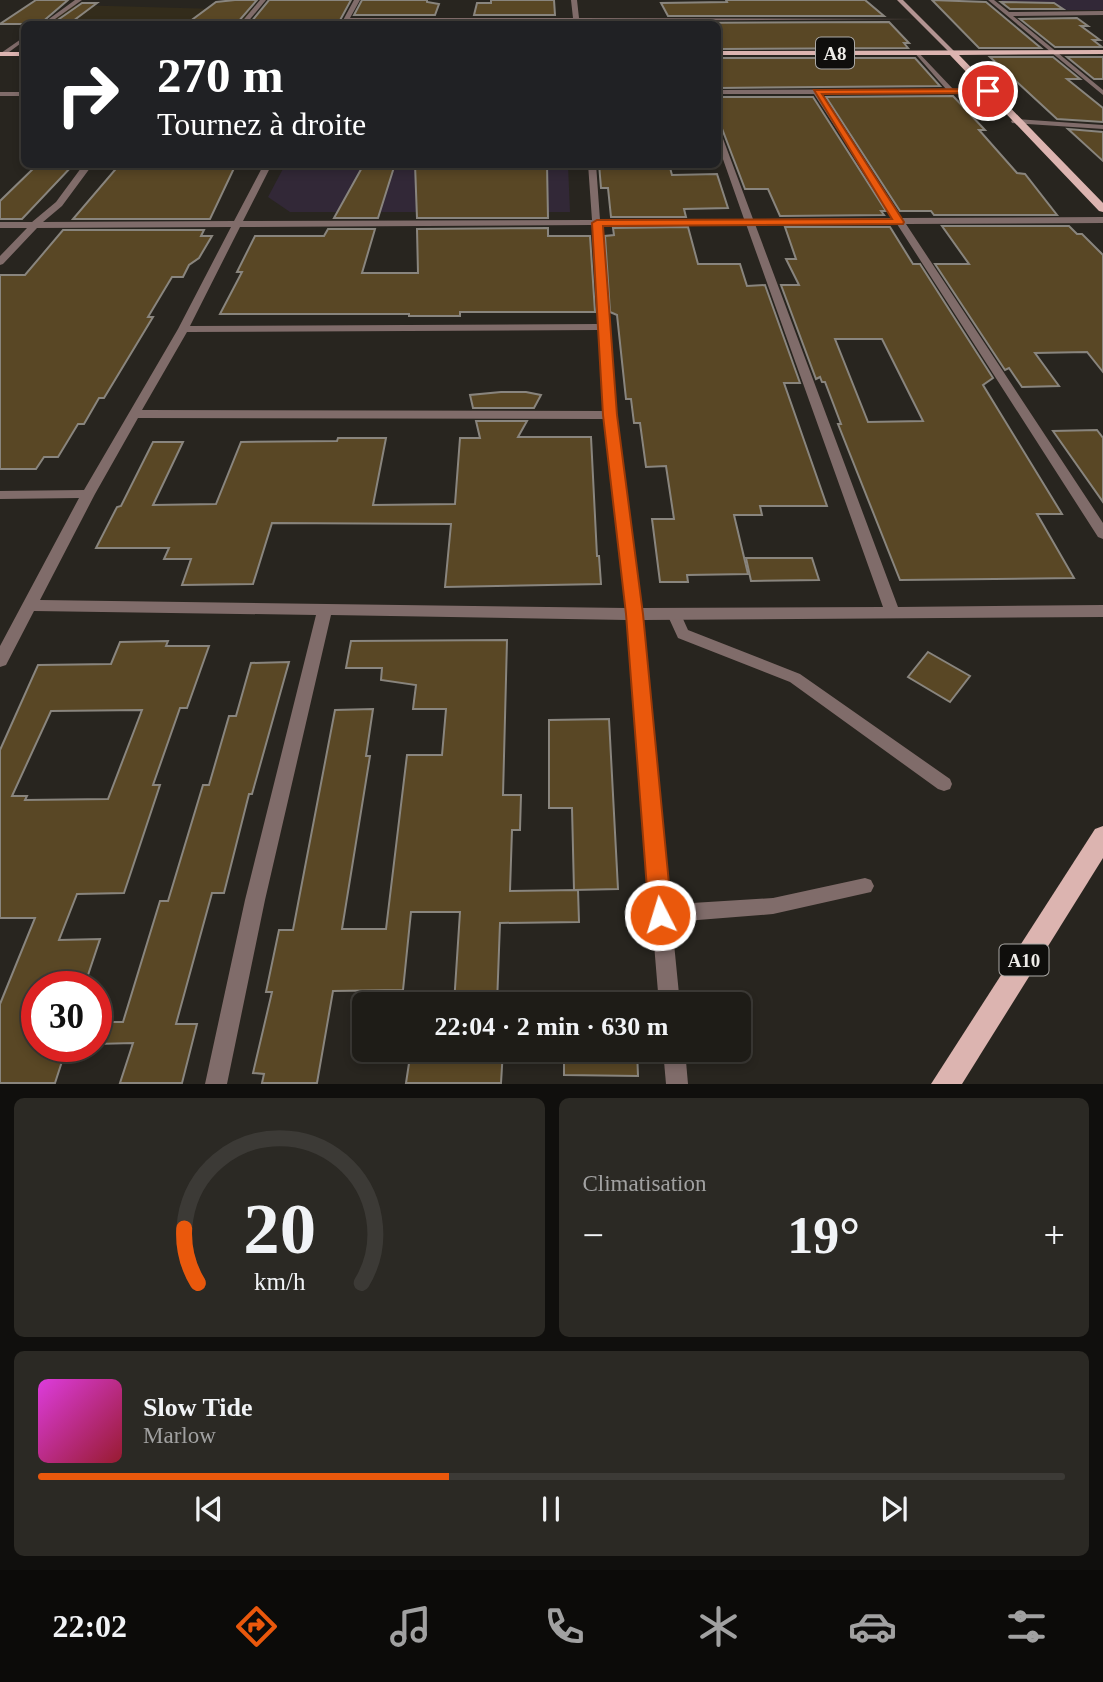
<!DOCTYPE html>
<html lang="fr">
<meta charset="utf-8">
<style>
body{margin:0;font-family:"Times New Roman",serif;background:#2b2924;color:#f1f3f6;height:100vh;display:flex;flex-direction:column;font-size:26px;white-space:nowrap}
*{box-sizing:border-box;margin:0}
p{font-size:23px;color:#a1a1a1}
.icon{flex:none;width:38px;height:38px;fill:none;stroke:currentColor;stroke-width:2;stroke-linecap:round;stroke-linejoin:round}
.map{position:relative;height:1084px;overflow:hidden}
.details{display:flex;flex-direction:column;gap:14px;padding:14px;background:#100f0d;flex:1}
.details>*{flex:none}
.guide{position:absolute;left:21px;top:21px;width:700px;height:147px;border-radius:10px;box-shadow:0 4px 10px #0003,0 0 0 2px #3c3a36;background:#202124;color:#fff;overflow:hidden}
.speed{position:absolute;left:21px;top:971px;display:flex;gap:14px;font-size:35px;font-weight:700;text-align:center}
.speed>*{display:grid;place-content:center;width:91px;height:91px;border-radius:50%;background:#1e1c17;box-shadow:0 4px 10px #0003,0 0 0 2px #3c3a36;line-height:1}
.speed .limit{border:10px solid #d22;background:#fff;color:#111}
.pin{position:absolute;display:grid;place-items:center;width:60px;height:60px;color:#fff;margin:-30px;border:4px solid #fff;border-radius:50%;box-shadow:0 2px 7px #0007}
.me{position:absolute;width:77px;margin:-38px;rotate:355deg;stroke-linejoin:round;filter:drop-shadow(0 0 5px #0008)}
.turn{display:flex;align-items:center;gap:24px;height:147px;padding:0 21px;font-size:32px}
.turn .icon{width:91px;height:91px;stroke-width:2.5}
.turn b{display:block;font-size:49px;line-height:60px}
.big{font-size:52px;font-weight:600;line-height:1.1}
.details .tile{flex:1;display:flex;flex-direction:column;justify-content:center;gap:10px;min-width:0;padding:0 24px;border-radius:10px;background:#2b2924}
.details .dial{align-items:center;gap:0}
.dial svg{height:182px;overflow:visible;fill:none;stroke:#3c3a36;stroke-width:7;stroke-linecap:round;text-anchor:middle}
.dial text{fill:#f1f3f6;stroke:none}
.song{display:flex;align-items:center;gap:21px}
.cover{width:84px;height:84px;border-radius:10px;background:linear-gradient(135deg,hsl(300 70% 55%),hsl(350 70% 35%))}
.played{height:7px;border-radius:4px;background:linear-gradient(90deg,#ea580c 40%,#3c3a36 40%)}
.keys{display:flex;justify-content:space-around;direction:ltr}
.heat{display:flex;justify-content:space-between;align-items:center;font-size:38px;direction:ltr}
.details .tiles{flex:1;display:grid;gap:14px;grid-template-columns:1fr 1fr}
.tile:last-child{grid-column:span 2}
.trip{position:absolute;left:352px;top:992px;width:399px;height:70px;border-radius:10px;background:#1e1c17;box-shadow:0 4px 10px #0003,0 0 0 2px #3c3a36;font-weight:600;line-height:70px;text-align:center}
.tab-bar{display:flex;height:112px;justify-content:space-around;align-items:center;background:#0c0b09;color:#a1a1a1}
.tab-bar .icon{width:49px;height:49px}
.tab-bar .current{color:#ea580c}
.tab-bar b{font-size:32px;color:#f1f3f6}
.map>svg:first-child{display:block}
.commercial{fill:#332c1b}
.education{fill:#322837}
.building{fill:#594725;stroke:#89857e;stroke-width:2;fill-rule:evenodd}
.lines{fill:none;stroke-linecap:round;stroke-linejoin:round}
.lane{fill:#806c6a;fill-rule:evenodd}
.street{fill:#806c6a;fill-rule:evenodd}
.secondary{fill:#b39492;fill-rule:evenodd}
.primary{fill:#dcb4b0;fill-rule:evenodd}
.route{fill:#ea580c;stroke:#983908;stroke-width:2}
.labels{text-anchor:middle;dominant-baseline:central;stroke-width:7;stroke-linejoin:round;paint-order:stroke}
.shield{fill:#0f0e0c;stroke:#aba9a6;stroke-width:2}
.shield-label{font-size:19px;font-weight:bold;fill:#eeece8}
</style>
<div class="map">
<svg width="1103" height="1084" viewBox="0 0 1103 1084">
<rect width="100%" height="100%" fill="#28251f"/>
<!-- commercial -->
<path class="commercial" d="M72 5 255 10 238 24H45Z"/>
<!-- education -->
<g class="education">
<path d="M1001 0H1103V10H1014Z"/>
<path d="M285 165H568L570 212H290L268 197Z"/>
</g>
<!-- building -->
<g class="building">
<path d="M36 0H68L40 24H0Z"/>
<path d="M235 0H257L238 22H189L216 2Z"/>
<path d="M269 0H351L338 24H255L257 22H251Z"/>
<path d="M362 0H427V2L439 4 435 15H354Z"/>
<path d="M491 0H554L555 15H474L477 3H491Z"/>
<path d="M726 0H865L884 16H668L661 3 727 2Z"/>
<path d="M932 0 986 2 1041 48H979Z"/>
<path d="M1001 2 1054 3 1063 9H1010Z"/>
<path d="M82 3H97L69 24H52Z"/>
<path d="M1077 18 1088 26H1081L1100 40H1093L1102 47H1055L1020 19Z"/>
<path d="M889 22 909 43H904L908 48 718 49V24L671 23Z"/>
<path d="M990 57H1053L1080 79H1067L1103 108V122L1057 119Z"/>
<path d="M1067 57H1103V79H1094Z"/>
<path d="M718 58H915L940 86 718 88Z"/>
<path d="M953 96 985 130H979L1017 173 1025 174 1057 215H934L931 211H900L826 97Z"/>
<path d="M718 97H813L886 211H881L884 215 780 216 768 189H745L718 118Z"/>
<path d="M1068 129 1103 132V161Z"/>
<path d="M38 164H74L22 219H0V201Z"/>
<path d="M120 164H236L210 219H73Z"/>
<path d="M364 164H395L378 218H334Z"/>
<path d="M415 164H547L548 218H417Z"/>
<path d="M599 164H669L672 175 717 174 728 208 684 209 686 217H611L608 188H601Z"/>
<path d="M942 226H1069L1077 234H1082L1103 255V372L1087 352 1035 353 1059 386 1022 387 1009 368 1005 370 935 264H969Z"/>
<path d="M688 227 698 264H740L747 286 765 285 800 383H784L827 506H760L762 515H734L748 574 687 575 688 582H660L652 519H674L666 466 646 467 640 423H634L631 399H626L617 315 610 312 605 236 614 235 613 228Z"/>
<path d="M785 227H890L913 264H920L993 378 983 385 1062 514H1037L1074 578 900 580 838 424H841L825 382H822L820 377 816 379 781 285H799L786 259H796ZM835 339H882L923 421 868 422Z"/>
<path d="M548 228V236H590L595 312H460V316H409V314H220L242 272H237L255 236H324L328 229H375L362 273H418L417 229Z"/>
<path d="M63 230H204L201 236H212L199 258 189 265 183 277H172L148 317H153L104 398H99L84 424H78L58 457H44L36 469H0V275H25Z"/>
<path d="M501 392H526L541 395 534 408H473L470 395Z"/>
<path d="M476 421H527L518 437H591L597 556H599L601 584 445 587 451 524 272 523 253 584 182 585 191 559H164L169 548H96L117 507 121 506 153 442H183L153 505 216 504 241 442 337 441 338 438H386L373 505 455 504 460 438H480Z"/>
<path d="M1097 430 1103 438V502L1053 431Z"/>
<path d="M746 558H812L819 580 751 581Z"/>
<path d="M507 640 503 795H521L520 830H512L510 891 578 890 579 922 500 923 497 1004H454L460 912H411L403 990 333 991 317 1083H262L264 1074 253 1073 272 992H266L279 930H293L335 710 373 709 366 756H370L342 929H386L407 755H442L446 709H413L416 685 381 680 382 668H346L351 641Z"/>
<path d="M168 641 166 646H209L187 708H180L153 785H160L124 893 77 894 59 940 100 939 86 981H44L41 987H37V1046H67L55 1083H0V1004L35 918H0V750L38 665 111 664 120 642ZM142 710 108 799 25 800 27 796H12L51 711Z"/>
<path d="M928 652 970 676 950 702 908 677Z"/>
<path d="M289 662 252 794H249L224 893H212L176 1024H197L182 1083H120L133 1043 96 1044V1022H123L160 901H168L203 785H209L229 716H236L251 663Z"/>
<path d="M609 719 618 889 574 890 572 808H549V720Z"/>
<path d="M411 1050H503L501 1083H406Z"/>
<path d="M564 1050H637L638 1076 564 1075Z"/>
</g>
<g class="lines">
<!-- lane -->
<g class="lane">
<path d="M674 609 679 610 688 630 800 674 950 779 952 784 950 789 944 791 938 789 790 682 678 638 667 614 669 610Z"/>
<path d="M865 878 871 880 874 886 871 892 773 914 660 923 654 920 651 914 654 908 660 905 773 898Z"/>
</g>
<!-- street -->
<g class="street">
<path d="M75 0H82L48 24H42Z"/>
<path d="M260 0H266L246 24H240Z"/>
<path d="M354 0H360L350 18H573L571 0H577L579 18 921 19 580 21V24H574V21L348 22 347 24H341Z"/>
<path d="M988 0H994L1009 12 1103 11V15L1013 16 1103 90V95Z"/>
<path d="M24 37V41L5 55H1V53Z"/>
<path d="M913 51H917L953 89H988L991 91 988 93 821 94 902 218 1103 217V223L906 224 1103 523V539L1098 537 897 224H755L898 607 1103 605V617L642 620 680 1004H659L627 620 331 615 265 900 227 1084H205L245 900 316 615 34 611 6 665 0 667V646L79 498 0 499V491L84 490 178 329 231 227 37 228 3 264 0 265V256L27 228H0V222H32L56 202 84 164H93L62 206 43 222 234 221 264 164H272L243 221 592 220 588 164H596L600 220 744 219 718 145V134L722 136 753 219 894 218 814 94H718V90L946 89ZM746 224 883 607 641 608 616 415 601 225ZM592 225 598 324 190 326 240 227ZM599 330 604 411 142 410 187 332ZM138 418 604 419 626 608 40 600 95 494Z"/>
<rect x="0" y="92" width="24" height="4"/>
<path d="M1015 119 1103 125V129L1012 123 1011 121Z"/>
<path d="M663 1050H685L688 1084H666Z"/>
</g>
<!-- secondary -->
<path class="secondary" d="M897 0H903L954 51V53H950Z"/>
<!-- primary -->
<g class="primary">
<path d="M1103 50V54L959 55 1103 203V212L1099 211 950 55H718V51Z"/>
<rect x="0" y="52" width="24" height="4"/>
<path d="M1103 826V858L962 1084H931L1095 829Z"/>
</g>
</g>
<!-- route -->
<path class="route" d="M988 89 991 93 822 94 904 222 903 224 603 226 617 415 643 614 672 915 668 922 660 926 652 922 649 915 626 614 603 415 592 223 597 220 892 219 814 90Z"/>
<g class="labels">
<!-- shield labels -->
<g class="shield">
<rect x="816" y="37.5" width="38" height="31" rx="5"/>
<rect x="999.5" y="944.5" width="49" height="31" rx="5"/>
</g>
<g class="shield-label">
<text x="835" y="53">A8</text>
<text x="1024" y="960">A10</text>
</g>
</g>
</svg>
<div class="speed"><div class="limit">30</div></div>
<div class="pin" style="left:988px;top:91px;background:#d93025"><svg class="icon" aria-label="arrive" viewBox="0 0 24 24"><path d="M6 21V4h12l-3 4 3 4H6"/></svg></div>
<svg class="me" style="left:660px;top:915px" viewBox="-20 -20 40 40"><circle r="17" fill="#ea580c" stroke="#fff" stroke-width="3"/><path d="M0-11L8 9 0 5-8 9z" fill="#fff"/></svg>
<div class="trip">22:04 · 2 min · 630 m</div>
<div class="guide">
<div class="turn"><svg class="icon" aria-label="right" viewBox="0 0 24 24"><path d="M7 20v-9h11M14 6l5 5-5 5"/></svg><div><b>270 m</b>Tournez à droite</div></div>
</div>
</div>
<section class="details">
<div class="tiles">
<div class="tile dial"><svg viewBox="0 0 100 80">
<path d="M14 69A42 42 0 1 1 86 69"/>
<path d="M14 69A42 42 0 0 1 8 45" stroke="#ea580c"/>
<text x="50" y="56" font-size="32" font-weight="700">20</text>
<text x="50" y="72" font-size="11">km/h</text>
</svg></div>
<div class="tile"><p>Climatisation</p>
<div class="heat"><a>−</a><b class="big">19°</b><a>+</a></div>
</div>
<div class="tile">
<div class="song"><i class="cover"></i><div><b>Slow Tide</b><p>Marlow</p></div></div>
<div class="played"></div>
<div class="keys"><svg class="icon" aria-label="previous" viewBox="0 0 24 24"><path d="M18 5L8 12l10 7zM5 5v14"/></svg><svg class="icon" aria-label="pause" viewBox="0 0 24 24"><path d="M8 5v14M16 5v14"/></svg><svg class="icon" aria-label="next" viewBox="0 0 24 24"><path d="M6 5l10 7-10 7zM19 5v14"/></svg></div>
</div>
</div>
</section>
<nav class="tab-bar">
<b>22:02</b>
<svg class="icon current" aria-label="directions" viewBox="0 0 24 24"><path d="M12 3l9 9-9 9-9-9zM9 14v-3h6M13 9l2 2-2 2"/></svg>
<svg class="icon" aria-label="music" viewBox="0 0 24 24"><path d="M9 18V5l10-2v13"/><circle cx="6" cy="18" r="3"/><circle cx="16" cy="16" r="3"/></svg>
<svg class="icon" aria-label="phone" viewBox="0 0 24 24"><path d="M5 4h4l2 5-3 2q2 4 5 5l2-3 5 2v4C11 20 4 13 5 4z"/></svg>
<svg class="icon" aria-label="climate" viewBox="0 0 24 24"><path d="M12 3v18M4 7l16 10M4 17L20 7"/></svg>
<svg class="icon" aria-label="car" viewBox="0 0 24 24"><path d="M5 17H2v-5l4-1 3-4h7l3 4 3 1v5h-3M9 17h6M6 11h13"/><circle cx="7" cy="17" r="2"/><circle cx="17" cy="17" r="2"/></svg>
<svg class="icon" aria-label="filters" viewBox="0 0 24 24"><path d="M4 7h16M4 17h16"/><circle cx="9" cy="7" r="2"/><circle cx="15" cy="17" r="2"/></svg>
</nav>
